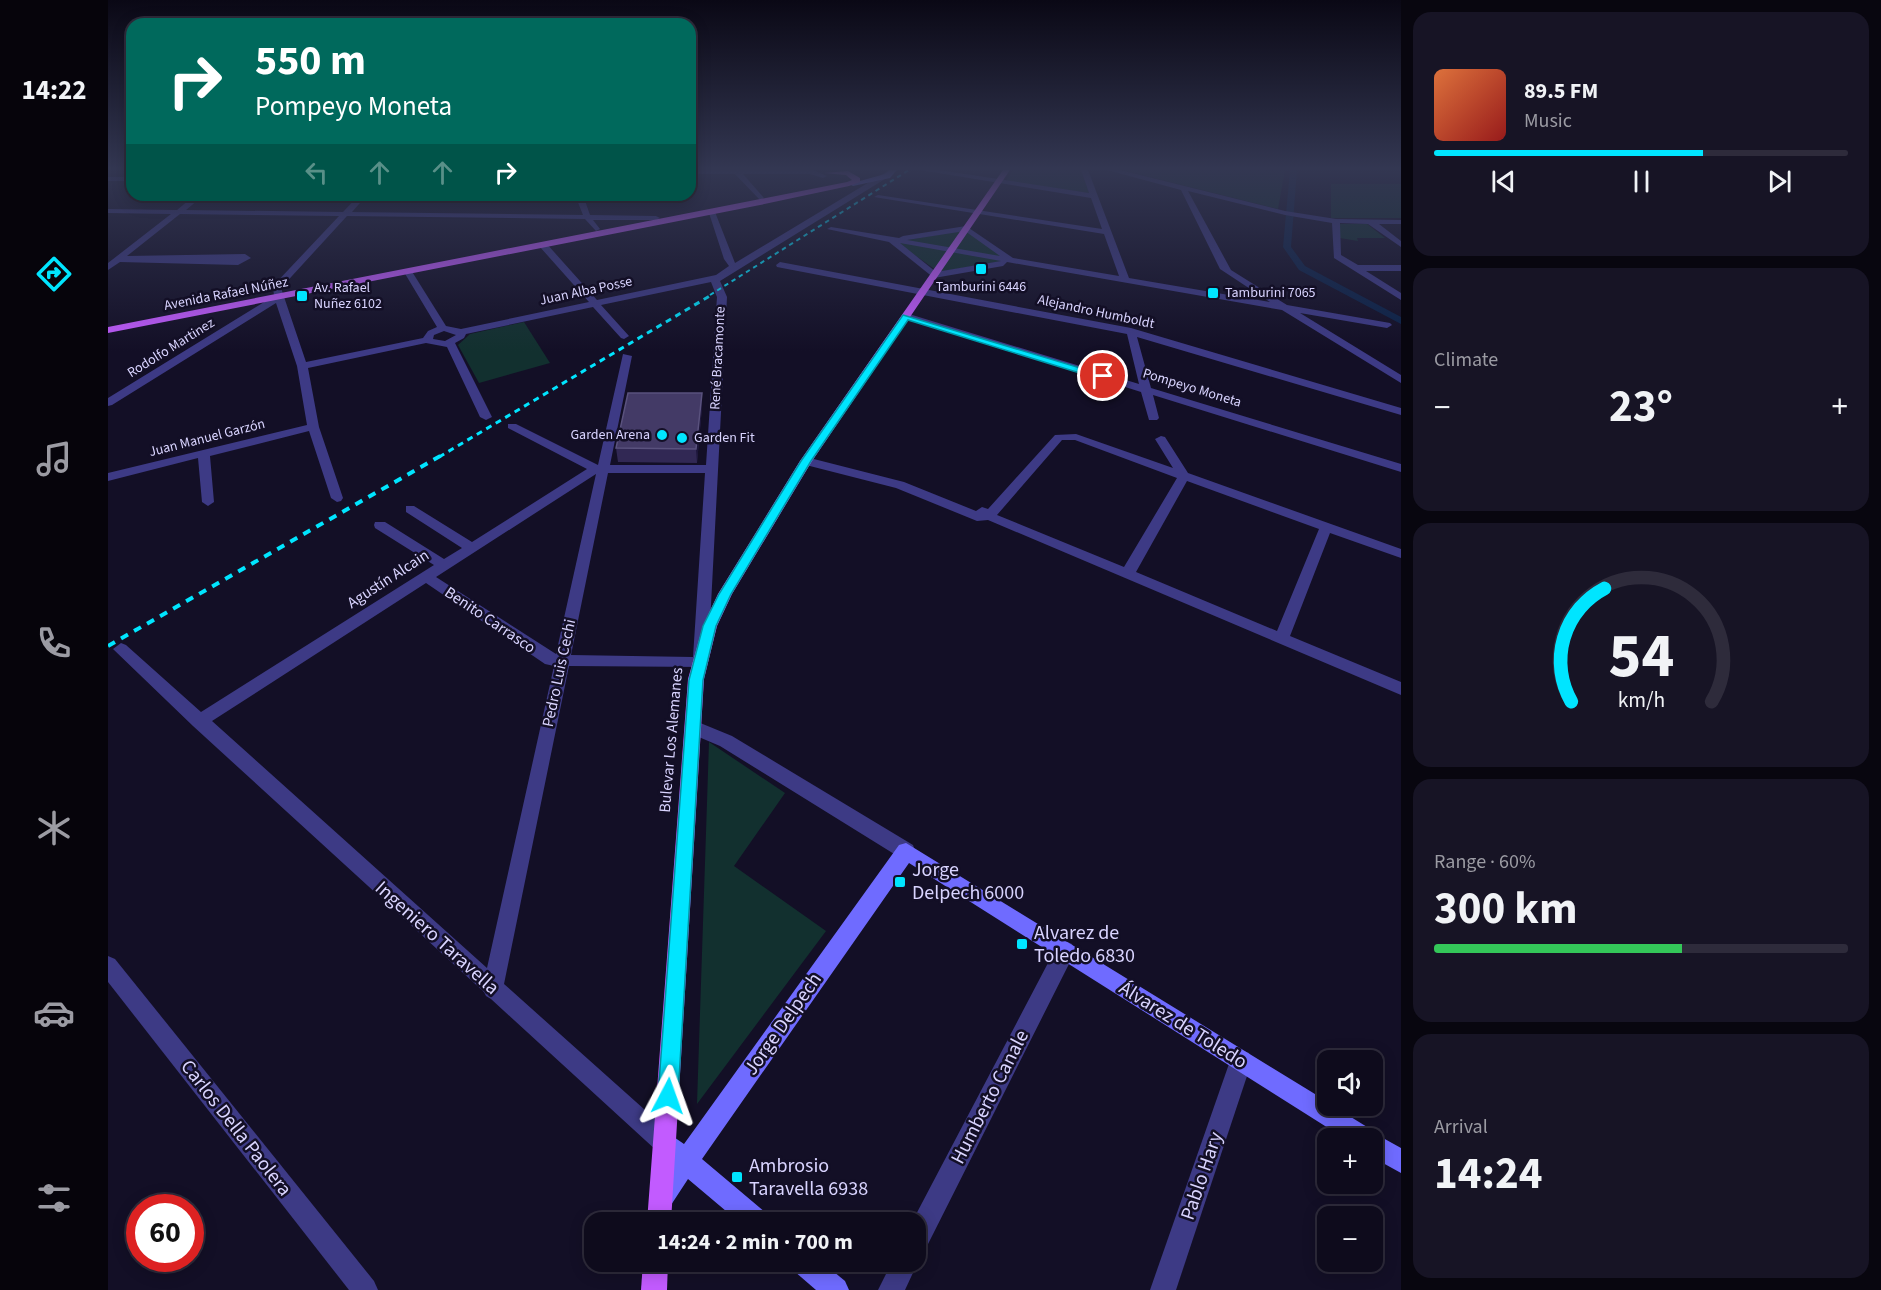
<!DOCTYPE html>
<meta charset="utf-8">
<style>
body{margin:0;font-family:"Source Sans 3",sans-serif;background:#171425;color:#f1f3f6;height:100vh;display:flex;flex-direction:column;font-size:22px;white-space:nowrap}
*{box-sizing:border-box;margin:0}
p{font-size:20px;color:#9b9ba3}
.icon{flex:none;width:33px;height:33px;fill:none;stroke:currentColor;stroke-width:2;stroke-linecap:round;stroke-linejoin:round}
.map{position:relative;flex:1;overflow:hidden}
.details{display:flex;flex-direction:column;gap:12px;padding:12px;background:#08060f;width:480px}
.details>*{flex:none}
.hud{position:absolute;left:18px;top:18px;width:570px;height:183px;border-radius:18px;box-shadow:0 3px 15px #0003,0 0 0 2px #2e2b3b;background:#00695c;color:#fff;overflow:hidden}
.fabs{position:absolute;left:1209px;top:1050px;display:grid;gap:12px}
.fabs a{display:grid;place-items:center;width:66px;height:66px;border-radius:12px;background:#0e0b1c;box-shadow:0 3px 15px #0003,0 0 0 2px #2e2b3b;font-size:30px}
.speed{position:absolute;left:18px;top:1194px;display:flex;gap:12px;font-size:30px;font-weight:700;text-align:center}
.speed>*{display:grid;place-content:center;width:78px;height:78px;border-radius:50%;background:#0e0b1c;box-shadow:0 3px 15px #0003,0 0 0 2px #2e2b3b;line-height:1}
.speed .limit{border:9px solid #d22;background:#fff;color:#111}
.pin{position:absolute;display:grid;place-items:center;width:51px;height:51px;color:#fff;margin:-26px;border:3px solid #fff;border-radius:50%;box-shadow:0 2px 6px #0007}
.me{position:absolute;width:66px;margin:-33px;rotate:4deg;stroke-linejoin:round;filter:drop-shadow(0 0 4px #0008)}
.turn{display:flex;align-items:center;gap:21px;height:126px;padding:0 30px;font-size:27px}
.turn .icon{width:78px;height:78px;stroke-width:2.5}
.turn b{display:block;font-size:42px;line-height:51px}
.lanes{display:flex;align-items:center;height:57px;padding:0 30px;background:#0003;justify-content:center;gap:30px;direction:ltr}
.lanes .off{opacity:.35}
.big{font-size:45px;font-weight:700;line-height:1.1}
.details .widget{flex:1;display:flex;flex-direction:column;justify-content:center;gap:9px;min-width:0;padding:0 21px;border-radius:18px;background:#171425}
.details .dial{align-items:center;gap:0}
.dial svg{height:156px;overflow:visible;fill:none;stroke:#2e2b3b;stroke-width:7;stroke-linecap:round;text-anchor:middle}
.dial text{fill:#f1f3f6;stroke:none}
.song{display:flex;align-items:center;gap:18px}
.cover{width:72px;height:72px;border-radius:9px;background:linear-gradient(135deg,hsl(20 70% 55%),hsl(0 70% 35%))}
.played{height:6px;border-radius:3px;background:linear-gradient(90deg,#00e5ff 65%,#2e2b3b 65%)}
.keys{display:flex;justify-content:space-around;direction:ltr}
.heat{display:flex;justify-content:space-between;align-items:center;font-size:33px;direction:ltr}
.charge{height:9px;border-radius:4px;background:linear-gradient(90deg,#34c759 60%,#2e2b3b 0)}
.trip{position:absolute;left:476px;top:1212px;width:342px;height:60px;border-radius:18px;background:#0e0b1c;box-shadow:0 3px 15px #0003,0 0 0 2px #2e2b3b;font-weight:700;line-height:60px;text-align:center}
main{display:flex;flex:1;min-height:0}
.dock{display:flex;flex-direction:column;width:108px;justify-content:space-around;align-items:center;background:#06040b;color:#9b9ba3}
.dock .icon{width:42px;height:42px}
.dock .selected{color:#00e5ff}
.dock b{font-size:27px;color:#f1f3f6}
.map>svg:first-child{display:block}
.green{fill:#12302f}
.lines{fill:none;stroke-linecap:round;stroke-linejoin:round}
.canal{fill:#0c2248;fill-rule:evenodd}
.street{fill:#3d3a85;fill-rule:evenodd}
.secondary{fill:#6f6bff;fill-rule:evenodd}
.primary{fill:#c25bff;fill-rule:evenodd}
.rail-far2{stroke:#00e5ff;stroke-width:2;stroke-dasharray:4.5 4;stroke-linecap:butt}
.rail-far1{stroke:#00e5ff;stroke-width:3;stroke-dasharray:6 5;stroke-linecap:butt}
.rail{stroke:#00e5ff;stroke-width:4;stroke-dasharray:8 7;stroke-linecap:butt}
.wall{fill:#312854}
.shaded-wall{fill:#1d163a}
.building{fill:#433a66;stroke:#5a527e;stroke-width:1.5}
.route{fill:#00e5ff;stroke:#0095a6;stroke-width:1.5}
.poi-dot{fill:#00e5ff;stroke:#130f26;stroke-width:2}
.labels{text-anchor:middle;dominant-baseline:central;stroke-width:5;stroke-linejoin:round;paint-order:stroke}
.far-poi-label{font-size:14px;fill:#d9d4ff;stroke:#130f26;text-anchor:start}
.far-street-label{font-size:14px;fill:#d9d4ff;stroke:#130f26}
.street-label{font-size:16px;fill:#d9d4ff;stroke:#130f26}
.near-poi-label{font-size:20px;fill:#d9d4ff;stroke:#130f26;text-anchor:start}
.near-street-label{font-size:20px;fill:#d9d4ff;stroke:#130f26}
</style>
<main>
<nav class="dock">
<b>14:22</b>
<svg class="icon selected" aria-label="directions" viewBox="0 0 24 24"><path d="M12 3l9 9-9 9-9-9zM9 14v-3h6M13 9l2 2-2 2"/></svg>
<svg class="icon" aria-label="music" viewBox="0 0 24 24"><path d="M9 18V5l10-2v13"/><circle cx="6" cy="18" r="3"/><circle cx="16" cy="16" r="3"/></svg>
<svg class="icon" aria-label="phone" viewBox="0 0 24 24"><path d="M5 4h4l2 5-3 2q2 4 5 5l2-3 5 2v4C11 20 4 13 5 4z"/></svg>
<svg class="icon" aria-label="climate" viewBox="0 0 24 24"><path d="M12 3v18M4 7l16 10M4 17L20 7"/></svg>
<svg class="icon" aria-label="car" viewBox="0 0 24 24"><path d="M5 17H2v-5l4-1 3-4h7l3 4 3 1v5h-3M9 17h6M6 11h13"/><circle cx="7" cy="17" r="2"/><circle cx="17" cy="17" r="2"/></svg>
<svg class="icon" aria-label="filters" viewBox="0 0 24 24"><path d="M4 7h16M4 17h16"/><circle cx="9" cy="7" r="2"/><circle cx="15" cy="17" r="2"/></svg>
</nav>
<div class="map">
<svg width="1293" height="1290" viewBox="0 0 1293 1290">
<rect width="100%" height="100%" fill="#130f26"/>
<!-- green -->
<g class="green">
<path d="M905 170H973L981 193 898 181Z"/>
<path d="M1014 170H1177L1170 209Z"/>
<rect x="1223" y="184" width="70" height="34"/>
<path d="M1231 224H1259L1277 238H1249L1250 241 1232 238Z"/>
<path d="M857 230 900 260 831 272 788 242Z"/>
<path d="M416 322 442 363 371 383 350 345 362 334Z"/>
<path d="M601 742 677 793 626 866 718 931 589 1104Z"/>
</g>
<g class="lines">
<!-- canal -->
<path class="canal" d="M1182 170H1189L1183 247 1197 266 1293 317V324L1191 270 1175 247Z"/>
<!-- street -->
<g class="street">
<path d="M582 170H705L719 176 715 178 702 174H635L656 198 652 200 627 174H582Z"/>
<path d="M812 170H831L981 193 973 170H980L1021 278 1162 302 1112 269 1073 190 999 170H1012L1177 211 1228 219 1293 220V224H1271L1293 241V247L1260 224 1232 223 1233 255 1250 265H1293V271H1258L1293 293V300L1226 258 1224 223 1177 215 1080 191 1123 270 1179 305 1282 323 1284 325 1279 328 1192 313 1293 375V383L1174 310 899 262 895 266 826 278 781 242 719 229 723 227 791 238 795 236 858 226 905 258 1011 276 996 234 766 197 770 195 994 229 983 198ZM857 231 892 256 799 240ZM792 243 893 261 828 272Z"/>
<path d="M778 172 785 174 612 281 619 297 600 663 597 667 461 666 396 984 565 1135 569 1143 565 1151 557 1155 549 1151 383 999 378 996 376 992 85 726 5 649 13 643 18 645 93 712 326 565 267 528 266 525 267 522H277L336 559 354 548 298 512V506H306L364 542 479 469 400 428V424H408L490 465 515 354 524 356 502 465H598L609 297 603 282 493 305 521 336 516 339 513 338 485 307 358 334 356 338 347 343 384 417 378 420 372 417 339 347 318 343 200 368 211 427 235 498 233 501 229 502 223 498 201 431 102 456 106 502 100 506 94 502 90 458 0 481V473L199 425 189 366 168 303 4 405 0 406V398L166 296 165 286 231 216 72 214 19 256 137 254 143 258 130 265 12 262 0 270V263L63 214 0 213V209L69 210 87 195H96L78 210 235 212 251 195H259L244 212 475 215 467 195H475L482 215 548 216 552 218 548 220H485L492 229 488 231 477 219 239 216 173 288 198 362 315 338 320 331 329 327 296 272 297 270H303L338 326 353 329 481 302 432 247V243H438L489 300 608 275 621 266 616 259 600 210 607 212 627 263ZM336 331 348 335 337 341 325 339 326 335ZM500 473H597L585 657 463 655ZM488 474 448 654 328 577ZM318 583 437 664 446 666 379 968 104 721Z"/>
<rect x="0" y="177" width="24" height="4"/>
<path d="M672 262 1023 328 1293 408V415L1029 337 1043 388 1293 464V472L1045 395 1051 418 1049 420H1041L1033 392 793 316 801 314 1031 384 1019 334 669 267 668 265Z"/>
<path d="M968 434 1065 468 1047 439 1053 436 1057 437 1080 473 1293 549V558L1222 533 1182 636 1293 682V695L880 520 869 521 788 488 694 464 692 461 698 457 796 482 868 511 874 507 880 509 947 435ZM954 440H967L1069 478 1016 567 889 515ZM1079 481 1211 529 1169 631 1028 572Z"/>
<path d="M585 720 624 736 805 845 807 851 805 857 798 859 791 857 612 746 579 732 577 727 579 722Z"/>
<path d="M957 941 964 944 967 951 964 958 816 1252 807 1256 810 1262 797 1290H770L784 1262H807V1222H804L950 944Z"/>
<path d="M0 956 7 959 266 1281 270 1290H241L0 982Z"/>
<path d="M1133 1050 1141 1053 1144 1061 1068 1290H1042L1122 1061 1125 1053Z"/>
</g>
<!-- secondary -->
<g class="secondary">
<path d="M781 170H789L782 178 745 186 741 184 777 174Z"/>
<path d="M798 843 1220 1102V1106H1225L1264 1130 1266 1133 1293 1148V1173L1264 1157V1138H1236L801 863 594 1159 658 1213 661 1222H631L580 1179 563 1205 554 1208 545 1205 542 1196 563 1163 549 1151 545 1143 549 1135 557 1131 576 1144 791 845Z"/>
<path d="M682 1262H714L737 1281 741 1290H708L686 1271Z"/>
</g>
<!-- primary -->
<g class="primary">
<path d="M895 170H902L704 461 624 594 609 626 596 679 563 1222H539L580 679 595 626 610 594 692 461Z"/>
<path d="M740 171 752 178V182L741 186 652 205 0 333V327L739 182 744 180 738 175 716 173Z"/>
<path d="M535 1262H560L559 1290H533Z"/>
</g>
<!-- rail-far2 -->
<path class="rail-far2" d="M602 295 801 170"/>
<!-- rail-far1 -->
<path class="rail-far1" d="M331 457 605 294"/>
<!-- rail -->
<path class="rail" d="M0 646 334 455"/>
</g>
<!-- wall -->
<path class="wall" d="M594 407 589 463 510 462 508 448Z"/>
<!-- shaded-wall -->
<path class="shaded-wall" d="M594 393V407L589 463 588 449Z"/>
<!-- building -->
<path class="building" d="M520 393H594L588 449 508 448Z"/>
<!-- sky -->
<linearGradient id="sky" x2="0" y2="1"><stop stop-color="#0a0815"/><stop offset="0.48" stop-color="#333752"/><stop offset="1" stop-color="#333752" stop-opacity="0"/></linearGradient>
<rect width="1293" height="351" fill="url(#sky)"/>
<!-- route -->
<path class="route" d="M795 315 999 376 991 379 800 320 703 461 623 594 608 626 595 680 570 1096 567 1103 560 1106 553 1103 550 1096 581 680 595 626 611 594 693 461Z"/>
<!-- markers -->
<g class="poi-dot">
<rect x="867" y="263" width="12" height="12" rx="3"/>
<rect x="1099" y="287" width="12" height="12" rx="3"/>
<rect x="188" y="290" width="12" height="12" rx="3"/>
<circle cx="554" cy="435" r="6"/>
<circle cx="574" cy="438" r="6"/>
<rect x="786" y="876" width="12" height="12" rx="3"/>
<rect x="908" y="938" width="12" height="12" rx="3"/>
<rect x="623" y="1171" width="12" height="12" rx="3"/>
</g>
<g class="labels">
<!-- far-poi labels -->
<g class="far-poi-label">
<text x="873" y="287" text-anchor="middle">Tamburini 6446</text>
<text x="206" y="288">Av. Rafael<tspan x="206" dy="16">Nuñez 6102</tspan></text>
<text x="1117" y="293">Tamburini 7065</text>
<text x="542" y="435" text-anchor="end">Garden Arena</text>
<text x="586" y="438">Garden Fit</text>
</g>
<!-- far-street labels -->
<g class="far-street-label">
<text transform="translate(478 291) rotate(-12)">Juan Alba Posse</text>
<text transform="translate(118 294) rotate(-11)">Avenida Rafael Núñez</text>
<text transform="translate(988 312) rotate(12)">Alejandro Humboldt</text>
<text transform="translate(63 348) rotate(-32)">Rodolfo Martinez</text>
<text transform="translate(610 358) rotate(-87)">René Bracamonte</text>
<text transform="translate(1084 388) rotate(17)">Pompeyo Moneta</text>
<text transform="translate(99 438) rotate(-14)">Juan Manuel Garzón</text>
</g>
<!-- street labels -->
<g class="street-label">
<text transform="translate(280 579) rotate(-33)">Agustín Alcain</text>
<text transform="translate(382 620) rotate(34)">Benito Carrasco</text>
<text transform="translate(451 673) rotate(-78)">Pedro Luis Cechi</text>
<text transform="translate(563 740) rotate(-85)">Bulevar Los Alemanes</text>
</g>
<!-- near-poi labels -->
<g class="near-poi-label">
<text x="804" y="870">Jorge<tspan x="804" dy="23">Delpech 6000</tspan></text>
<text x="926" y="933">Alvarez de<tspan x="926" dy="23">Toledo 6830</tspan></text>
<text x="641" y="1166">Ambrosio<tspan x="641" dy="23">Taravella 6938</tspan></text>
</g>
<!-- near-street labels -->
<g class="near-street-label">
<text transform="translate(329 938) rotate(42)">Ingeniero Taravella</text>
<text transform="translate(675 1024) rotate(-55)">Jorge Delpech</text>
<text transform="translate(1075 1025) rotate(32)">Álvarez de Toledo</text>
<text transform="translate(882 1097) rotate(-63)">Humberto Canale</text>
<text transform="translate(128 1128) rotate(52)">Carlos Della Paolera</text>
<text transform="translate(1094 1176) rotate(-71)">Pablo Hary</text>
</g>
</g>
</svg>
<div class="fabs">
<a><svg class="icon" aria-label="sound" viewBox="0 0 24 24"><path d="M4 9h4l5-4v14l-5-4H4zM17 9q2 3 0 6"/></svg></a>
<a>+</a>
<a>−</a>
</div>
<div class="speed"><div class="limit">60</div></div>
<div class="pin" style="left:995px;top:376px;background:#d93025"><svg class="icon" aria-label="arrive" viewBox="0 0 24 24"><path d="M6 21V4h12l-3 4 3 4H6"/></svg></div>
<svg class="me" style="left:560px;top:1096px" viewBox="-20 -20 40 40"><path d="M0-17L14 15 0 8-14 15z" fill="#00e5ff" stroke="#fff" stroke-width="4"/></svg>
<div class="trip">14:24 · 2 min · 700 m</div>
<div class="hud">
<div class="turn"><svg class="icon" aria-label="right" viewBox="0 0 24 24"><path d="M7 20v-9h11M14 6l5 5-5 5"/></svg><div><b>550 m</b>Pompeyo Moneta</div></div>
<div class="lanes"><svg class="icon off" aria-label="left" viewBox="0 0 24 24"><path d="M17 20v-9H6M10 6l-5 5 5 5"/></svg><svg class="icon off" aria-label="ahead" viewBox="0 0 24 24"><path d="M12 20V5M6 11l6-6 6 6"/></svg><svg class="icon off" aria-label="ahead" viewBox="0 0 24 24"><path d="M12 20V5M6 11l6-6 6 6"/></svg><svg class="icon" aria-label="right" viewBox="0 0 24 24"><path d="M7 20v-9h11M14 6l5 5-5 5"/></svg></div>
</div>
</div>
<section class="details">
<div class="widget">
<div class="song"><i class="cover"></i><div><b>89.5 FM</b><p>Music</p></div></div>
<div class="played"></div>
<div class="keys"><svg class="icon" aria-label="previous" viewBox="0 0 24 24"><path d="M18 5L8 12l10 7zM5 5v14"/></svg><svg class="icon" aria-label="pause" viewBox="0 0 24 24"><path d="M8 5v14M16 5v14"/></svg><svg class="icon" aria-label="next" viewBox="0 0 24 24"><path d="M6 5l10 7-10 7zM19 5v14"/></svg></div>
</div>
<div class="widget"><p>Climate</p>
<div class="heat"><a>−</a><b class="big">23°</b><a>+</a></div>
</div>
<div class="widget dial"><svg viewBox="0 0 100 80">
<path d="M14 69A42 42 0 1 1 86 69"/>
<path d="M14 69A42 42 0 0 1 31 11" stroke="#00e5ff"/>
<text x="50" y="56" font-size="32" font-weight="700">54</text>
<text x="50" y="72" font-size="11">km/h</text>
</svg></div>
<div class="widget"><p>Range · 60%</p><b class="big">300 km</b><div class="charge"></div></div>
<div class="widget"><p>Arrival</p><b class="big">14:24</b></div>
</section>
</main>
